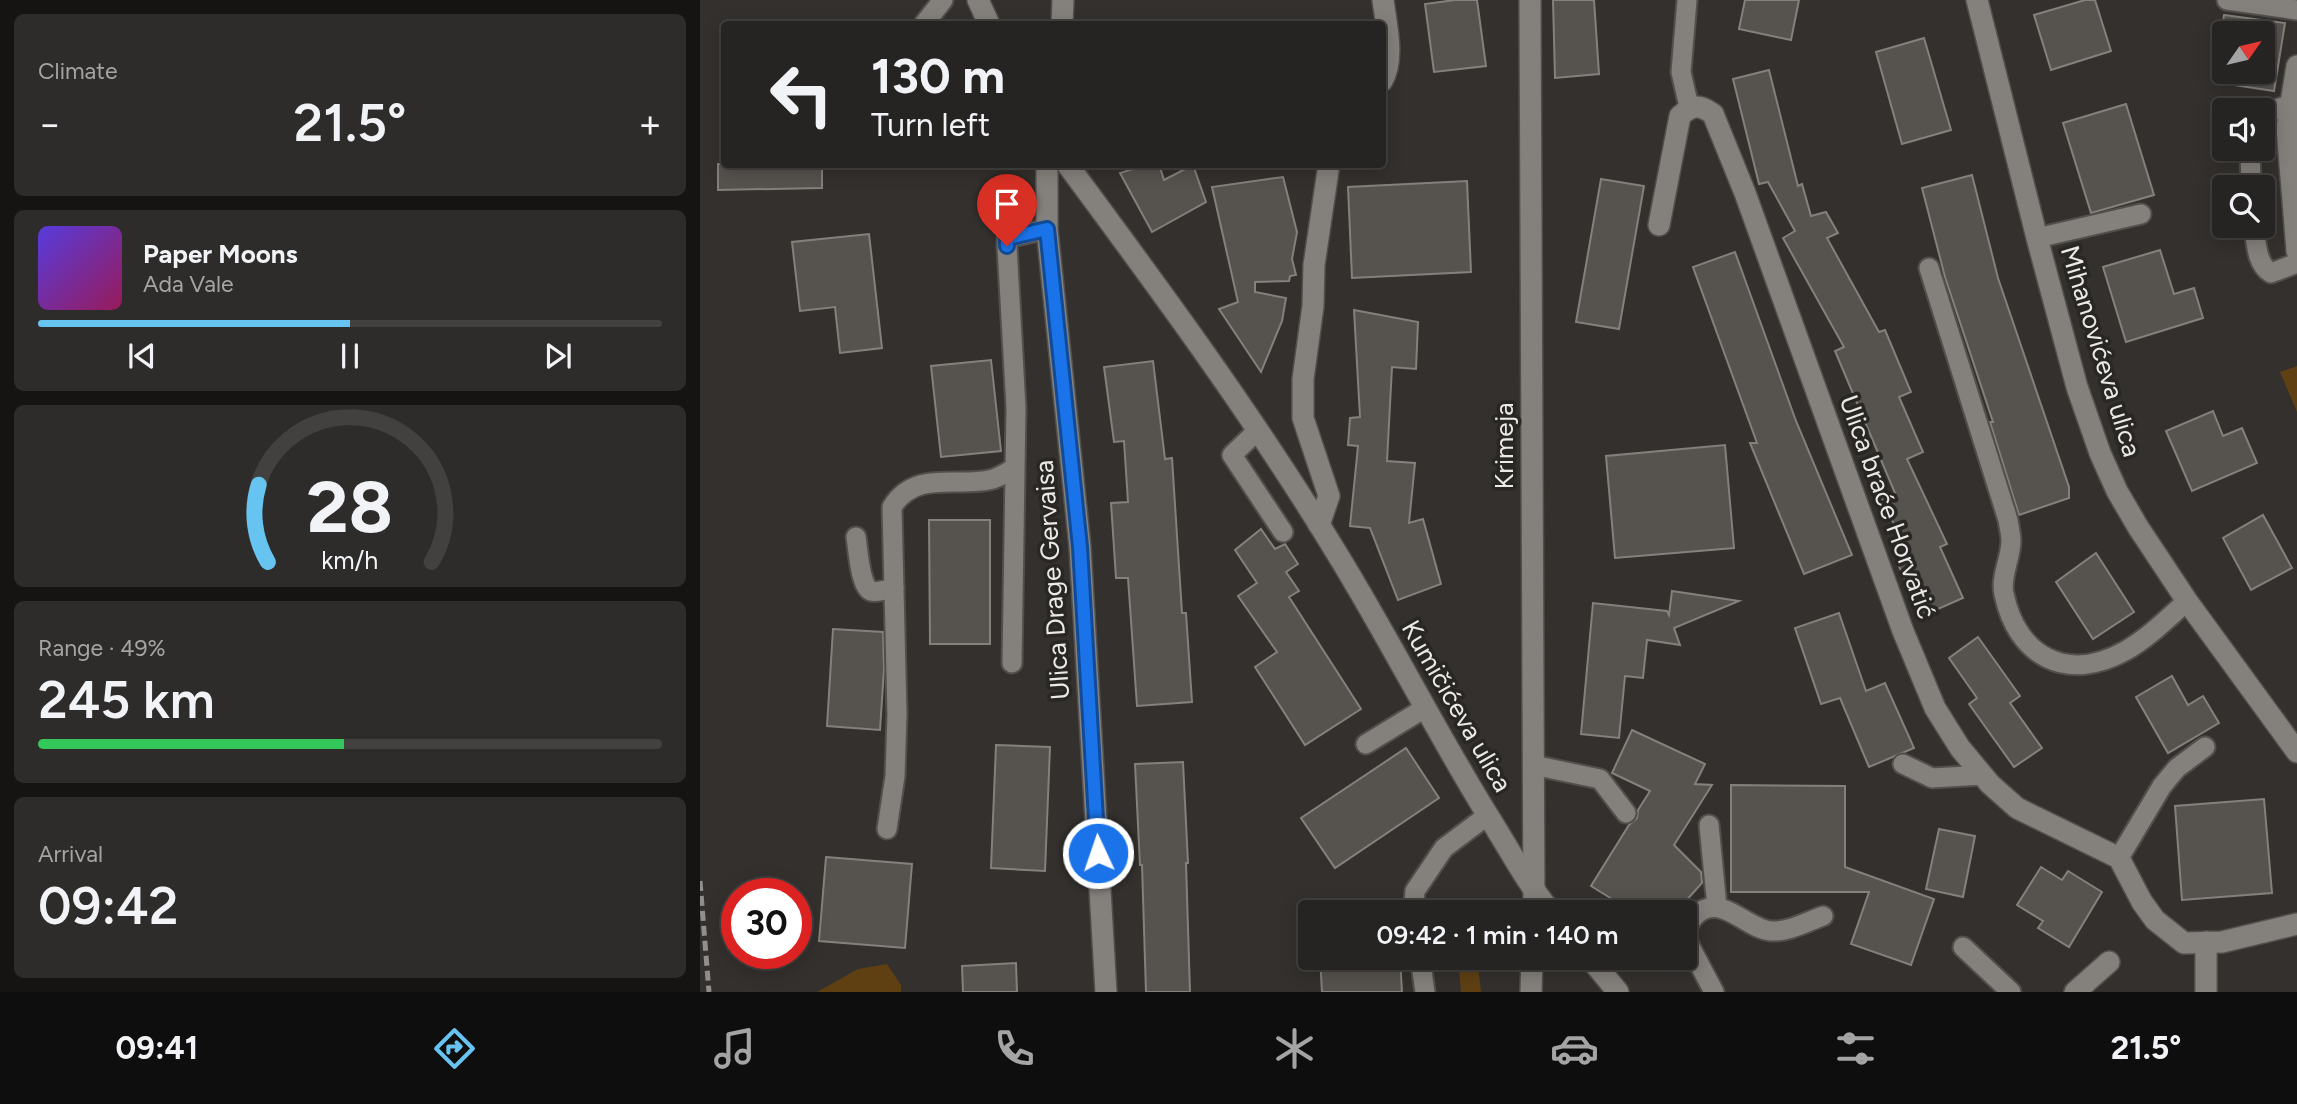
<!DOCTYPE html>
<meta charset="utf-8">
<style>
body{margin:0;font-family:Figtree,sans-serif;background:#2e2c2a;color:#f1f3f6;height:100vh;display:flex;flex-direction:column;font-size:26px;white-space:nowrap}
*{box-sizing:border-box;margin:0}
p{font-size:23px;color:#a4a4a5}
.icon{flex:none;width:38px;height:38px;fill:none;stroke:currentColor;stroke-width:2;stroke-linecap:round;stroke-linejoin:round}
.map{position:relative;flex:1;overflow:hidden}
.side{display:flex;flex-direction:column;gap:14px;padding:14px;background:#151413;width:700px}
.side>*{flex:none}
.guide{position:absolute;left:21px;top:21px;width:665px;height:147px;border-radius:7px;box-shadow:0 4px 18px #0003,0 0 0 2px #424140;background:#262422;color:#f1f3f6;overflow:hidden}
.needle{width:46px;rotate:56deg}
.buttons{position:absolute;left:1512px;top:21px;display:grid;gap:14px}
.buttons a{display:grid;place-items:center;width:63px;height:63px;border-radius:7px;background:#262422;box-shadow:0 4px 18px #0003,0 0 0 2px #424140;font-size:35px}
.speed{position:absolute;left:21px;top:878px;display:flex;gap:14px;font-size:35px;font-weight:700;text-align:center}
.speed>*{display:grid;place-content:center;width:91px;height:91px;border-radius:50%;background:#262422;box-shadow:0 4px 18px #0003,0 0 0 2px #424140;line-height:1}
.speed .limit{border:10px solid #d22;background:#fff;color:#111}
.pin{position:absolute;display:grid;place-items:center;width:60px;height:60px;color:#fff;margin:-72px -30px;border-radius:50% 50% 50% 0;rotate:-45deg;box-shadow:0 0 7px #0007}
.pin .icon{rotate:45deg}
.me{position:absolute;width:77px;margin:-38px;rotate:357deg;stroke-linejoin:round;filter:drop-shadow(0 0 5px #0008)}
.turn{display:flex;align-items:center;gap:24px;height:147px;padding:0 35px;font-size:32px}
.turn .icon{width:91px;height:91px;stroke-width:2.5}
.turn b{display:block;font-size:49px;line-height:60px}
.big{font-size:52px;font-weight:600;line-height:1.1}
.side .card{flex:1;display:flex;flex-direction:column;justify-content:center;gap:10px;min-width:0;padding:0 24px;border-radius:10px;background:#2e2c2a}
.side .dial{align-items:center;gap:0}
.dial svg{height:182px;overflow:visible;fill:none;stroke:#424140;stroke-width:7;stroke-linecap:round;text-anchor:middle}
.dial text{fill:#f1f3f6;stroke:none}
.song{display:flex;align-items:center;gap:21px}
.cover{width:84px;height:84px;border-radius:10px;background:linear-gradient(135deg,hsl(250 70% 55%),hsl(330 70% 35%))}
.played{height:7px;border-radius:4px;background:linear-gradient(90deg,#67c4f0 50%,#424140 50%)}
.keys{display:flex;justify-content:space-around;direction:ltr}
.heat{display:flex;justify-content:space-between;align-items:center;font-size:38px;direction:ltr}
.charge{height:10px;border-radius:5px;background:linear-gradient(90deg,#34c759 49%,#424140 0)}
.trip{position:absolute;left:598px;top:900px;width:399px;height:70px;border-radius:7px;background:#262422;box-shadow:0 4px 18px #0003,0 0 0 2px #424140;font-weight:600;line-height:70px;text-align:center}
.dock{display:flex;height:112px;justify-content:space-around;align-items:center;background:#0f0e0e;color:#a4a4a5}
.dock .icon{width:49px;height:49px}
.dock .active{color:#67c4f0}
.dock b{font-size:32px;color:#f1f3f6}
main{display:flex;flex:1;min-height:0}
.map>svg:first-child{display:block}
.green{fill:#5f4013}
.building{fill:#56524e;stroke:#84807c;stroke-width:2;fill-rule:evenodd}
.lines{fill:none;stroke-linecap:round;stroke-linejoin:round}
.lane-casing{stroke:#514f4c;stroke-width:23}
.street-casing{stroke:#514f4c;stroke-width:24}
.secondary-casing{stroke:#514f4c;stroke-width:24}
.lane{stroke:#84807c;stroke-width:19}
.street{stroke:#84807c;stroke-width:21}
.secondary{stroke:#84807c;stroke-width:21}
.rail{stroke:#918e8c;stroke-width:5;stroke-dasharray:10 5;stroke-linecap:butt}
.route-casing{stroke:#114b97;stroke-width:18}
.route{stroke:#1a73e8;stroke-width:12}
.labels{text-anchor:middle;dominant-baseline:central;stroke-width:7;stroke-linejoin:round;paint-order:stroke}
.street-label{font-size:26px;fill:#eceae8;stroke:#292723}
</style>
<main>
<section class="side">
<div class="card"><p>Climate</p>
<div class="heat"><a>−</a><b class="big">21.5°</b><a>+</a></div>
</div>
<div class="card">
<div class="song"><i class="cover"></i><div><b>Paper Moons</b><p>Ada Vale</p></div></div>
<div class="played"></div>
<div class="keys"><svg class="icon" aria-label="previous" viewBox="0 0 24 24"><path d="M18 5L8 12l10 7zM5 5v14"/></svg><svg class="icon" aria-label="pause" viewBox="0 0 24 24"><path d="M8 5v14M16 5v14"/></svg><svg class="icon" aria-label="next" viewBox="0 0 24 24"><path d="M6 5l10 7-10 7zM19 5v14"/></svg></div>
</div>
<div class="card dial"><svg viewBox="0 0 100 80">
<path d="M14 69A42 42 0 1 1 86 69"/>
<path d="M14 69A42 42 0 0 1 10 35" stroke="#67c4f0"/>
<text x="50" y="56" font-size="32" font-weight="700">28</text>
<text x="50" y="72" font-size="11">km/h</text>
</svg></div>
<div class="card"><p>Range · 49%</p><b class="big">245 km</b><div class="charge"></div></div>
<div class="card"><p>Arrival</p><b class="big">09:42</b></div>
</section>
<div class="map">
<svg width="1597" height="992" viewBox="0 0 1597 992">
<rect width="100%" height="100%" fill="#33302d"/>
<!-- green -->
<g class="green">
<path d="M1597 366V412L1580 372Z"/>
<path d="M758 957H777L781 992H761Z"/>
<path d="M187 964 201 985V992H117L158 969Z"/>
</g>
<!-- building -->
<g class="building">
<path d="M755 0H777L786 66 734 72 725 4Z"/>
<path d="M853 0H894L899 74 855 78Z"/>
<path d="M1045 0H1099L1091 40 1039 29Z"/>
<path d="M1385 0H1395L1411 51 1351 70 1334 15Z"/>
<path d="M1524 15 1585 23 1574 91 1514 82ZM1524 33H1563V72H1524Z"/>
<path d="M1224 38 1251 130 1202 144 1176 52Z"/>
<path d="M1069 70 1098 186 1102 184 1111 216 1126 212 1138 233 1127 238 1179 332 1185 330 1211 392 1199 397 1223 452 1207 459 1247 544 1240 547 1263 598 1222 616 1196 560 1208 554 1182 499 1195 493 1135 351 1144 347 1083 238 1095 231 1068 182 1059 184 1033 79Z"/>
<path d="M1426 104 1454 195 1391 213 1363 123Z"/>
<path d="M18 164H122V188L18 190Z"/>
<path d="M449 164H459L464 180 493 165 506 202 452 232 420 173Z"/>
<path d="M1272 175 1298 278 1369 487V498L1319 515 1290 422H1293L1245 277 1222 188Z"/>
<path d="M583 177 597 232 592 259 596 275 590 276 589 281 555 282V292L586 298 582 321 561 372 519 309 538 302 512 187Z"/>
<path d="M901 179 944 186 919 329 876 322Z"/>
<path d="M767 181 771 272 652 278 648 187Z"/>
<path d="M169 234 182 348 140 353 135 307 100 311 92 242Z"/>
<path d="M1460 250 1474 294 1494 288 1503 318 1426 342 1403 267Z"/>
<path d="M1035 252 1096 421 1152 555 1104 574 1050 443H1057L993 267Z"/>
<path d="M654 310 718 322 716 369 692 367 687 461 715 463 709 523 723 519 741 584 698 600 670 528 650 526 658 446 648 445 650 418 660 417Z"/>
<path d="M291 360 301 451 241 457 231 366Z"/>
<path d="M453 361 465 459 472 458 482 613H486L492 702 437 706 428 578H416L411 503 428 502 424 441 414 442 404 367Z"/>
<path d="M1513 411 1523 436 1542 428 1557 463 1492 491 1466 431Z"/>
<path d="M1025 445 1034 548 915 558 906 456Z"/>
<path d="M1563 515 1592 568 1551 590 1523 538Z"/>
<path d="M229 520H290V644H230Z"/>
<path d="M561 529 575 549 585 544 598 564 586 572 599 591 589 597 661 709 605 745 555 667 577 652 538 596 557 583 535 550Z"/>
<path d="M1396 553 1434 612 1393 639 1356 582Z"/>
<path d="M972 591 1039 601 974 628 980 645 947 640 943 678 925 676 919 738 881 734 893 603 967 611 969 615Z"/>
<path d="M1139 613 1166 691 1185 683 1214 748 1169 767 1140 698 1121 704 1095 628Z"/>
<path d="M133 629 183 632 184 669 180 730 127 726Z"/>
<path d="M1278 637 1320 696 1310 703 1342 748 1314 767 1269 704 1277 698 1249 658Z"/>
<path d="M1472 676 1488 705 1503 696 1519 723 1468 753 1436 697Z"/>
<path d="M932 730 1005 764 995 784 1012 785 974 845 1001 872 1002 883 976 912H933L891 886 929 825 937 818 938 810 950 791 912 773Z"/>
<path d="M296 745 350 747 345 871 291 868Z"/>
<path d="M706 748 739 798 635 868 601 818Z"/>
<path d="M483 762 488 863H486L490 992H446L442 865H440L435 764Z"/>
<path d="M1031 785 1145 786V867L1234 899 1211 965 1151 944 1169 892H1031Z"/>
<path d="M1564 799 1572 893 1482 900 1475 806Z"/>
<path d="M1239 829 1275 836 1263 897 1226 889Z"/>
<path d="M126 857 212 864 205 948 119 941Z"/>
<path d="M1341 867 1362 880 1368 871 1402 892 1369 947 1338 928 1343 921 1317 905Z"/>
<path d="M620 957H700L702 992H622Z"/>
<path d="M316 963 317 992H263L262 966Z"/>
</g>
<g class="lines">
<defs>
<g id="lane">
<path d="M987 0 981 72 989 107"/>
<path d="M1527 0 1597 10"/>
<path d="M224 24 243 0"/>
<path d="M1563 114 1591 104"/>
<path d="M1550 149 1551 187"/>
<path d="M1554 226C1556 241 1556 264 1571 273L1597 263"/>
<path d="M1337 238 1441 214"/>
<path d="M1229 268 1308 520C1309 527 1311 534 1311 541 1311 558 1300 577 1304 594 1317 657 1367 683 1425 651 1448 638 1467 619 1487 601"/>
<path d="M558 430 532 455 583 532"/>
<path d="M156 537C158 548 160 587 171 591 177 593 188 589 194 588"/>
<path d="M312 663 316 408 307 246V240L311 237 347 229"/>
<path d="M666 744 725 708"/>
<path d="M1203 764 1232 778 1283 775"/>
<path d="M833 765 900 779 926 813"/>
<path d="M1009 825 1017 907"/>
<path d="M187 829 195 776 197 714 192 507C215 470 256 487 289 480 299 478 306 473 314 468"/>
<path d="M1419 858 1462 786 1477 768 1505 747"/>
<path d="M713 912 715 891 744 848 788 815"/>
<path d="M985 933C988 924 993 916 1001 911 1025 897 1047 929 1071 931 1089 932 1106 922 1123 916"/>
<path d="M985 937 1014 992"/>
<path d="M1263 947 1311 992"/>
<path d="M720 957 725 992"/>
</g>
<g id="street">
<path d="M362 24 363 0"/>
<path d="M1597 66 1587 128 1597 251"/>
<path d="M682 81C695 59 686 24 683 0"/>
<path d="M347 164V229L380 547 406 992"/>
<path d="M959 225 980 116C992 105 999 104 1013 114L1045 193 1203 631 1235 708 1260 748 1290 784 1317 808 1419 858 1442 902 1455 920 1484 943 1522 942 1597 924"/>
<path d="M619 525 629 496 603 418V379L613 306 614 265 629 164"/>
<path d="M1506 942V992"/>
<path d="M1375 992 1409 962"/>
</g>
<g id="secondary">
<path d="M278 0 289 24"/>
<path d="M830 0 834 912"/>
<path d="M1277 0 1337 238 1377 387 1400 453 1417 491 1438 527 1487 601 1597 752"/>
<path d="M367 164C461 291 554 417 636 552 689 638 734 728 787 814 808 847 826 882 851 912"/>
<path d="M889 957 918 992"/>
<path d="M831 992 832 957"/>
</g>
</defs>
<!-- lane casing -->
<use href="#lane" class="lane-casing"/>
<!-- street casing -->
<use href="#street" class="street-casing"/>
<!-- secondary casing -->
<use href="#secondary" class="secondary-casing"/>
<!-- lane -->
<use href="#lane" class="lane"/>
<!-- street -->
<use href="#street" class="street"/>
<!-- secondary -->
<use href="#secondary" class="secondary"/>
<!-- rail -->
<path class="rail" d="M0 881 9 992"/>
</g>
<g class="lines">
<defs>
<path id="route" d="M307 246V240L312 237 347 229 380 547 398 853"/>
</defs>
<!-- route casing -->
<use href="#route" class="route-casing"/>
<!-- route -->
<use href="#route" class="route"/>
</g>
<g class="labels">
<!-- street labels -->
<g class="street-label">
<text transform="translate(1401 351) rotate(73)">Mihanovićeva ulica</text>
<text transform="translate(804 446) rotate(-90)">Krimeja</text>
<text transform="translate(1188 507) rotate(70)">Ulica braće Horvatić</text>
<text transform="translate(352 580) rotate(-94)">Ulica Drage Gervaisa</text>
<text transform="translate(757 706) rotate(60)">Kumičićeva ulica</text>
</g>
</g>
</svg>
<div class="buttons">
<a><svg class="needle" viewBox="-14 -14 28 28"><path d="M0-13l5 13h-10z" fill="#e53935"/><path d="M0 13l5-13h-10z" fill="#a4a4a5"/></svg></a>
<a><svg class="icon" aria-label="sound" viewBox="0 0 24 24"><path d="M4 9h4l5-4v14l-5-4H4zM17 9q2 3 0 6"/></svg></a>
<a><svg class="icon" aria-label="search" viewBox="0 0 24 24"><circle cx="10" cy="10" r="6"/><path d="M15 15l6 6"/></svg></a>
</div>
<div class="speed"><div class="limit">30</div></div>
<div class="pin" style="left:307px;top:246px;background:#d93025"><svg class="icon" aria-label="arrive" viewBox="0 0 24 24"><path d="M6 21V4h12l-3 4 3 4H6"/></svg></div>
<svg class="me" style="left:398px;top:853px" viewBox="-20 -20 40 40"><circle r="17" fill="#1a73e8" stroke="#fff" stroke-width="3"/><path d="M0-11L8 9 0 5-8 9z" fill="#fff"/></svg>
<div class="trip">09:42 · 1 min · 140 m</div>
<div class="guide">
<div class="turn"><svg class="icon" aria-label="left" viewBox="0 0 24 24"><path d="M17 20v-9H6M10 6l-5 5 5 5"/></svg><div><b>130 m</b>Turn left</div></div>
</div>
</div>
</main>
<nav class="dock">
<b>09:41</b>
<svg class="icon active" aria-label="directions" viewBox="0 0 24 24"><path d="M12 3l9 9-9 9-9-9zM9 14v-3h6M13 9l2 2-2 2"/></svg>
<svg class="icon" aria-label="music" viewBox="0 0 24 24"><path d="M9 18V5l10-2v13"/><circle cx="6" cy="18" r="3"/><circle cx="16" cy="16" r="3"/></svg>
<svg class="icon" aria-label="phone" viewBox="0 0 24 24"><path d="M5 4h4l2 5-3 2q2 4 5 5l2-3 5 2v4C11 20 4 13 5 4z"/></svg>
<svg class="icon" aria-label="climate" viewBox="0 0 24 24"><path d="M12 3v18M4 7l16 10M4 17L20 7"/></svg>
<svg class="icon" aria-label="car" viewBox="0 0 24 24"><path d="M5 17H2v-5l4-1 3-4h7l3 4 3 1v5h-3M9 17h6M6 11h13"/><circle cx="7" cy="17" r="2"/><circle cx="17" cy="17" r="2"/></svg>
<svg class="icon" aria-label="filters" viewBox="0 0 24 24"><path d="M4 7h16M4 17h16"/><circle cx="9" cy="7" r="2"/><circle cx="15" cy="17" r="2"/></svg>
<b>21.5°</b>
</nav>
